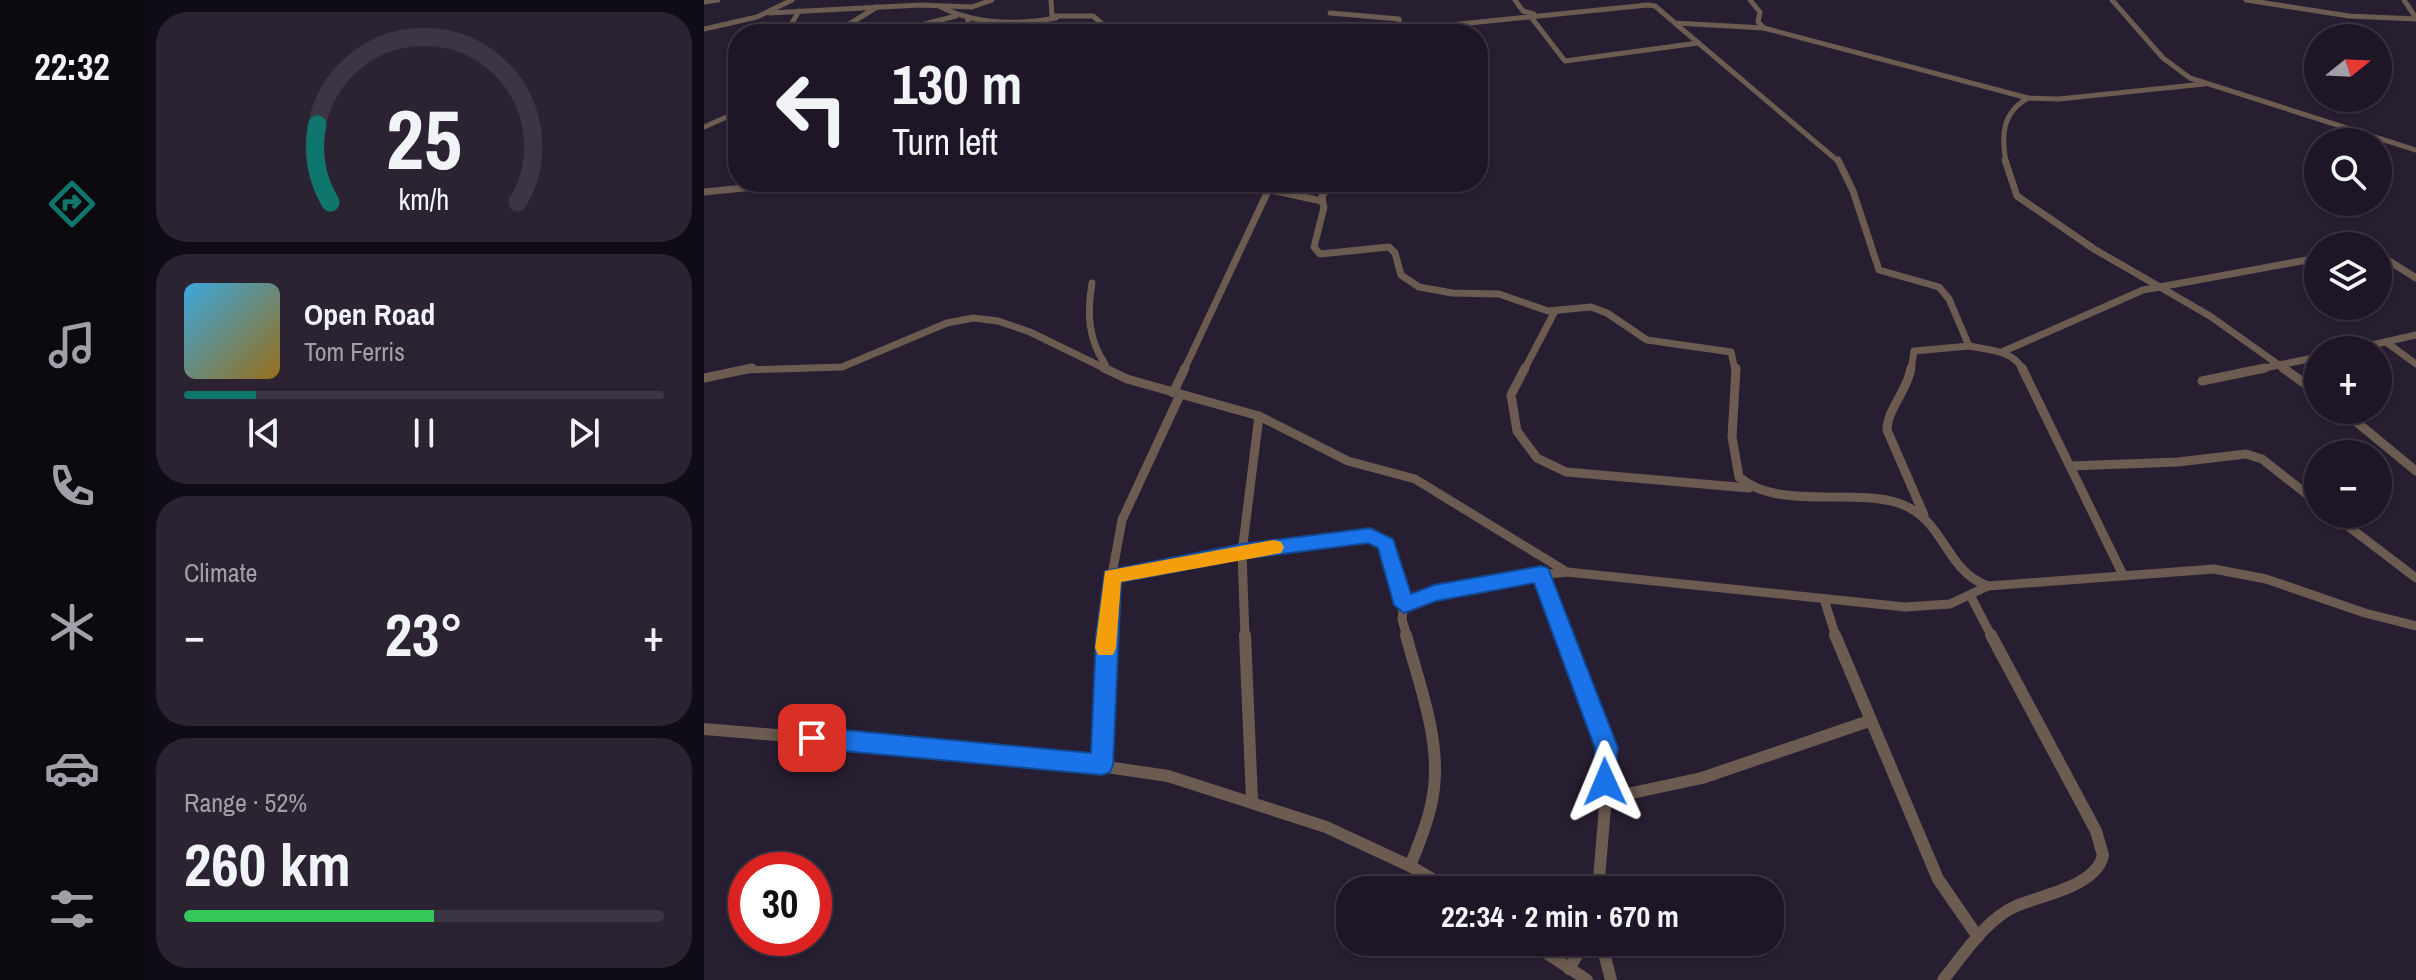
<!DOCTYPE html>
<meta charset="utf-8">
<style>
body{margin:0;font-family:"Archivo Narrow",sans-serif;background:#2b2332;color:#f1f3f6;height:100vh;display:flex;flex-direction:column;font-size:30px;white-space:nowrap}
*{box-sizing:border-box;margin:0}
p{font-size:26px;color:#a19fa7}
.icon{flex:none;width:44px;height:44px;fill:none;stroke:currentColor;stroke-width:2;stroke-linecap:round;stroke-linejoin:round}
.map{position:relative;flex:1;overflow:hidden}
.sheet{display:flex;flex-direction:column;gap:12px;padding:12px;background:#100c15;width:560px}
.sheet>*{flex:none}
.banner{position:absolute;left:24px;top:24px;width:760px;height:168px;border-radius:32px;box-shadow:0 2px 6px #0004,0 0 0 2px #3c3543;background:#1e1626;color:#f1f3f6;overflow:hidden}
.needle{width:52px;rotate:72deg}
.controls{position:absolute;left:1600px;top:24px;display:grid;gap:16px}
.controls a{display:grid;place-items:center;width:88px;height:88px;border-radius:50%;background:#1e1626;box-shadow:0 2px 6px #0004,0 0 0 2px #3c3543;font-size:40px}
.speed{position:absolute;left:24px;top:852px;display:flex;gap:16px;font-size:40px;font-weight:700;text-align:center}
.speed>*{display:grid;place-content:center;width:104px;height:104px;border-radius:50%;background:#1e1626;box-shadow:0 2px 6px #0004,0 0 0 2px #3c3543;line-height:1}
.speed .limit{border:12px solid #d22;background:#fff;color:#111}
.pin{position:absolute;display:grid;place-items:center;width:68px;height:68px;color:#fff;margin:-34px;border-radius:16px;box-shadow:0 4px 12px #0006}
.me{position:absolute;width:88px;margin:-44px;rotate:359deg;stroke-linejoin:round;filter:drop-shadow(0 0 6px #0008)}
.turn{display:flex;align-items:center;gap:28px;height:168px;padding:0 32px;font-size:36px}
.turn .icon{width:104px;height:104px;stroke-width:2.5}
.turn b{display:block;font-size:56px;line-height:68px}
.big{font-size:60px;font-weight:800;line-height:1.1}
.sheet .tile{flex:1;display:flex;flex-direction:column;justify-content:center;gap:12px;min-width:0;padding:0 28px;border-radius:32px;background:#2b2332}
.sheet .dial{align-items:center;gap:0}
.dial svg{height:208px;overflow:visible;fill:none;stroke:#3c3543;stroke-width:7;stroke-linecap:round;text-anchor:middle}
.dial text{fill:#f1f3f6;stroke:none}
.song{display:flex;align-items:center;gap:24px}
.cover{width:96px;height:96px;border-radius:12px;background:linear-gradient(135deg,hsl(200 70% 55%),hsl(40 70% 35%))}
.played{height:8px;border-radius:4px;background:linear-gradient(90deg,#0f766e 15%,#3c3543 15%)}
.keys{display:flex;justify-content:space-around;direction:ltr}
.heat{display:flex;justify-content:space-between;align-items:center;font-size:44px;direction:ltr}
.charge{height:12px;border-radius:6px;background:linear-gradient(90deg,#34c759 52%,#3c3543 0)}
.trip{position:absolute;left:632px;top:876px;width:448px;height:80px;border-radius:32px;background:#1e1626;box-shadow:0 2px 6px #0004,0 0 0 2px #3c3543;font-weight:800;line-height:80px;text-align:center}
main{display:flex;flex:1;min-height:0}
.tab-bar{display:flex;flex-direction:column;width:144px;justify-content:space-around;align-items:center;background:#0c090f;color:#a19fa7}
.tab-bar .icon{width:56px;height:56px}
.tab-bar .active{color:#0f766e}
.tab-bar b{font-size:36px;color:#f1f3f6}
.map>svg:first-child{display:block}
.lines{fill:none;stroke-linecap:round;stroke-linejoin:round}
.minor-far3{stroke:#6b5b50;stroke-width:5}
.minor-far2{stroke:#6b5b50;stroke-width:7}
.minor-far1{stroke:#6b5b50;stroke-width:9}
.minor{stroke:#6b5b50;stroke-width:12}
.route{fill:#1a73e8;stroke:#114b97;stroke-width:2}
.slow{fill:#f59e0b}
</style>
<main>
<nav class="tab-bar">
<b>22:32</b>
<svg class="icon active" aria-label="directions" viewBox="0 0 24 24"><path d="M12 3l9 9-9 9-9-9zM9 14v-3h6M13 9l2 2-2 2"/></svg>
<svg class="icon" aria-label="music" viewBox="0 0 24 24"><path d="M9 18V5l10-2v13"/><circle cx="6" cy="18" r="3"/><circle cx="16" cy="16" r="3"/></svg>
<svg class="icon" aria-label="phone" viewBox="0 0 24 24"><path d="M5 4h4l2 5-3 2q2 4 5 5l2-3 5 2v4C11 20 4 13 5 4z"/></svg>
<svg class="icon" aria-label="climate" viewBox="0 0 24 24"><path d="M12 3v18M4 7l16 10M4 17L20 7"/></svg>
<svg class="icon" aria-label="car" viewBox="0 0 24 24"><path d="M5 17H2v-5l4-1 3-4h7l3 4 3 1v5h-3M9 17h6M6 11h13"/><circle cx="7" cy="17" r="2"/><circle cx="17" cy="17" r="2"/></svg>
<svg class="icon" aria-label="filters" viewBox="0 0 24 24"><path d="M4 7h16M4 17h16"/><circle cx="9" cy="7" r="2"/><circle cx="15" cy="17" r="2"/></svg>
</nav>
<section class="sheet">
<div class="tile dial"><svg viewBox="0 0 100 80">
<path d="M14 69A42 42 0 1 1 86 69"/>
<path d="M14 69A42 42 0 0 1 9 39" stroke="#0f766e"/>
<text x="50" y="56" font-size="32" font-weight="700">25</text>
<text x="50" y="72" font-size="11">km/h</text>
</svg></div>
<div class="tile">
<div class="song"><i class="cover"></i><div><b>Open Road</b><p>Tom Ferris</p></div></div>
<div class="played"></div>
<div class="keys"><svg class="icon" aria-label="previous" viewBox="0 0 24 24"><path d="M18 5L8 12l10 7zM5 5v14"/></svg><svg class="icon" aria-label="pause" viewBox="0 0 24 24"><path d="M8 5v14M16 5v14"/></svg><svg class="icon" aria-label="next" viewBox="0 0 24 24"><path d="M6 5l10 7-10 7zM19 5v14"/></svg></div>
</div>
<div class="tile"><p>Climate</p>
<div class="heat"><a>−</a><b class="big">23°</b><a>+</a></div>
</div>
<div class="tile"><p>Range · 52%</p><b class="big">260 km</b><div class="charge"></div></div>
</section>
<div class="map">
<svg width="1712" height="980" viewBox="0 0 1712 980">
<rect width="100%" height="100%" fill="#281e32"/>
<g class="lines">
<!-- minor-far3 -->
<g class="minor-far3">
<path d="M347 0 348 16H389L410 34"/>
<path d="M811 0 819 11 830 14"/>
<path d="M1046 0 1056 12 1054 22 1060 28"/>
<path d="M1408 0 1459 58 1486 78 1712 150"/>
<path d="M1542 0 1645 16 1712 19"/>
<path d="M1700 0 1712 18"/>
<path d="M0 2 14 0"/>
<path d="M235 6C271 25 313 25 352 18"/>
<path d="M65 13 216 5 268 7 288 0"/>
<path d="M626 13 695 19 698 34"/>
<path d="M827 17 861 61 994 43"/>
<path d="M972 24 1135 162"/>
<path d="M0 29 53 17 88 0"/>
<path d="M92 34 88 23 95 11"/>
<path d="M129 34 173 7"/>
<path d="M182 34 252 16"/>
<path d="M263 34 264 19"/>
<path d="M657 34 944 5 951 6 971 23 1060 28 1324 98 1355 99 1500 84"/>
<path d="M0 127 34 112"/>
<path d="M1302 162C1297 135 1298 113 1324 98"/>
</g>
<!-- minor-far2 -->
<g class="minor-far2">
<path d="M1134 160 1149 191 1175 270 1235 287 1245 299 1265 346C1285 350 1309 350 1319 370"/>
<path d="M1301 160 1313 196 1390 249 1506 316 1582 370"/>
<path d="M528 182 618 201 620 207 610 247 616 254 685 247 691 253 697 275 715 287 748 293 795 294 844 311 887 307 903 313 943 340 1027 352 1031 370"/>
<path d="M0 192 101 182"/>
<path d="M619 204 618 196 628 182"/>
<path d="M1674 254 1712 278"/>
<path d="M388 283C383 313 384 339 401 364"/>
<path d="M1682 342 1712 364"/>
<path d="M1646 350 1712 335"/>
<path d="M1298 352 1439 290 1614 258"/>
<path d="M39 370 138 367 243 323 269 318 294 321 326 332 404 370"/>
<path d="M480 370 564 191"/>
<path d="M820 370 851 311"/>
<path d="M1207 370 1210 351 1265 346"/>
<path d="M1551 370 1614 357"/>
</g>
<!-- minor-far1 -->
<g class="minor-far1">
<path d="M400 368 423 379 555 416 644 461 711 479 863 572"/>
<path d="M821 368 807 395 813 431 833 458 862 472 1045 488"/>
<path d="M1032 368 1028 437 1035 477C1074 511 1150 487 1197 504 1241 520 1241 571 1284 586L1510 569 1562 579 1661 613 1712 626"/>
<path d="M1207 368C1204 390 1183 409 1183 430L1220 515"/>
<path d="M1318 368 1419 575"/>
<path d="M1579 368 1614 393"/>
<path d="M0 378 48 368"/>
<path d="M1498 381 1561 368"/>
<path d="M469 393 481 368"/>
<path d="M1638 410 1712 471"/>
<path d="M1366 466 1474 462 1542 454 1558 459 1614 503"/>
<path d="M1628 514 1712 578"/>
<path d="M837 574 860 637"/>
<path d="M408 576 538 552 666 535 682 544 700 605"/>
<path d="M1267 597 1288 637"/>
<path d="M1120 599 1132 637"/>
<path d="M403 637 407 580 418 520 476 395"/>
<path d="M541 637 538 552 555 416"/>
<path d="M703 637 698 619 700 605 705 601 807 578 863 572 1201 607 1246 604 1284 586"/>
</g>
<!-- minor -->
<g class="minor">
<path d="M541 635 548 800"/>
<path d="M702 635C715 684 736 737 730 788 727 815 716 841 706 866"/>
<path d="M859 635 905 760 894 890"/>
<path d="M1131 635 1234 879 1274 937"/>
<path d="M0 729 335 757 464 776 622 827 706 866 747 890"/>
<path d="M398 765 403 635"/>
<path d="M900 799 998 778 1165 721"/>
<path d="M826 942 883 980"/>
<path d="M897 942 907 980"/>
<path d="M865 969 881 942"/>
<path d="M1239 980C1260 954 1281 920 1312 906 1338 895 1393 886 1399 855L1392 831 1287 635"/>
</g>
</g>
<!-- route -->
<path class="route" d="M666 528 689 539 707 594 730 585 837 566 844 568 914 748 909 790 901 793 893 790 890 782 891 748 830 583 732 601 700 613 690 605 674 548 664 543 538 559 417 582 409 765 406 772 398 775 108 748 100 745 97 738 100 730 108 727 387 753 392 636 401 571 538 544Z"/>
<!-- slow -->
<path class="slow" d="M570 540 577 542 580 547 577 553 417 582 412 648 409 655H394L391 648 401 571Z"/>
</svg>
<div class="controls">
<a><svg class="needle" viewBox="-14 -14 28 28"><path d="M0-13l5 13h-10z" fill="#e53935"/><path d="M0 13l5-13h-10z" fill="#a19fa7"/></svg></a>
<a><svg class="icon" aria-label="search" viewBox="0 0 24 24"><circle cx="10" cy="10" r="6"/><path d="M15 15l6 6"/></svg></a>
<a><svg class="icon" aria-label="layers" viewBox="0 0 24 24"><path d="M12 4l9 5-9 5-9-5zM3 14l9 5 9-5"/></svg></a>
<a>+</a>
<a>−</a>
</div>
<div class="speed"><div class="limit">30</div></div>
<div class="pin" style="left:108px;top:738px;background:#d93025"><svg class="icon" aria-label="arrive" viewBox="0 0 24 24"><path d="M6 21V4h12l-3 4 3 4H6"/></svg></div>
<svg class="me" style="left:901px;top:782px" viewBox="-20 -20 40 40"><path d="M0-17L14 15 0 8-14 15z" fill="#1a73e8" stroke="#fff" stroke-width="4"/></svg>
<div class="trip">22:34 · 2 min · 670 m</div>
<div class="banner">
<div class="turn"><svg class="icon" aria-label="left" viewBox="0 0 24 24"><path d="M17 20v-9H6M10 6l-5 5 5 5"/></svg><div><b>130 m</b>Turn left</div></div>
</div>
</div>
</main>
